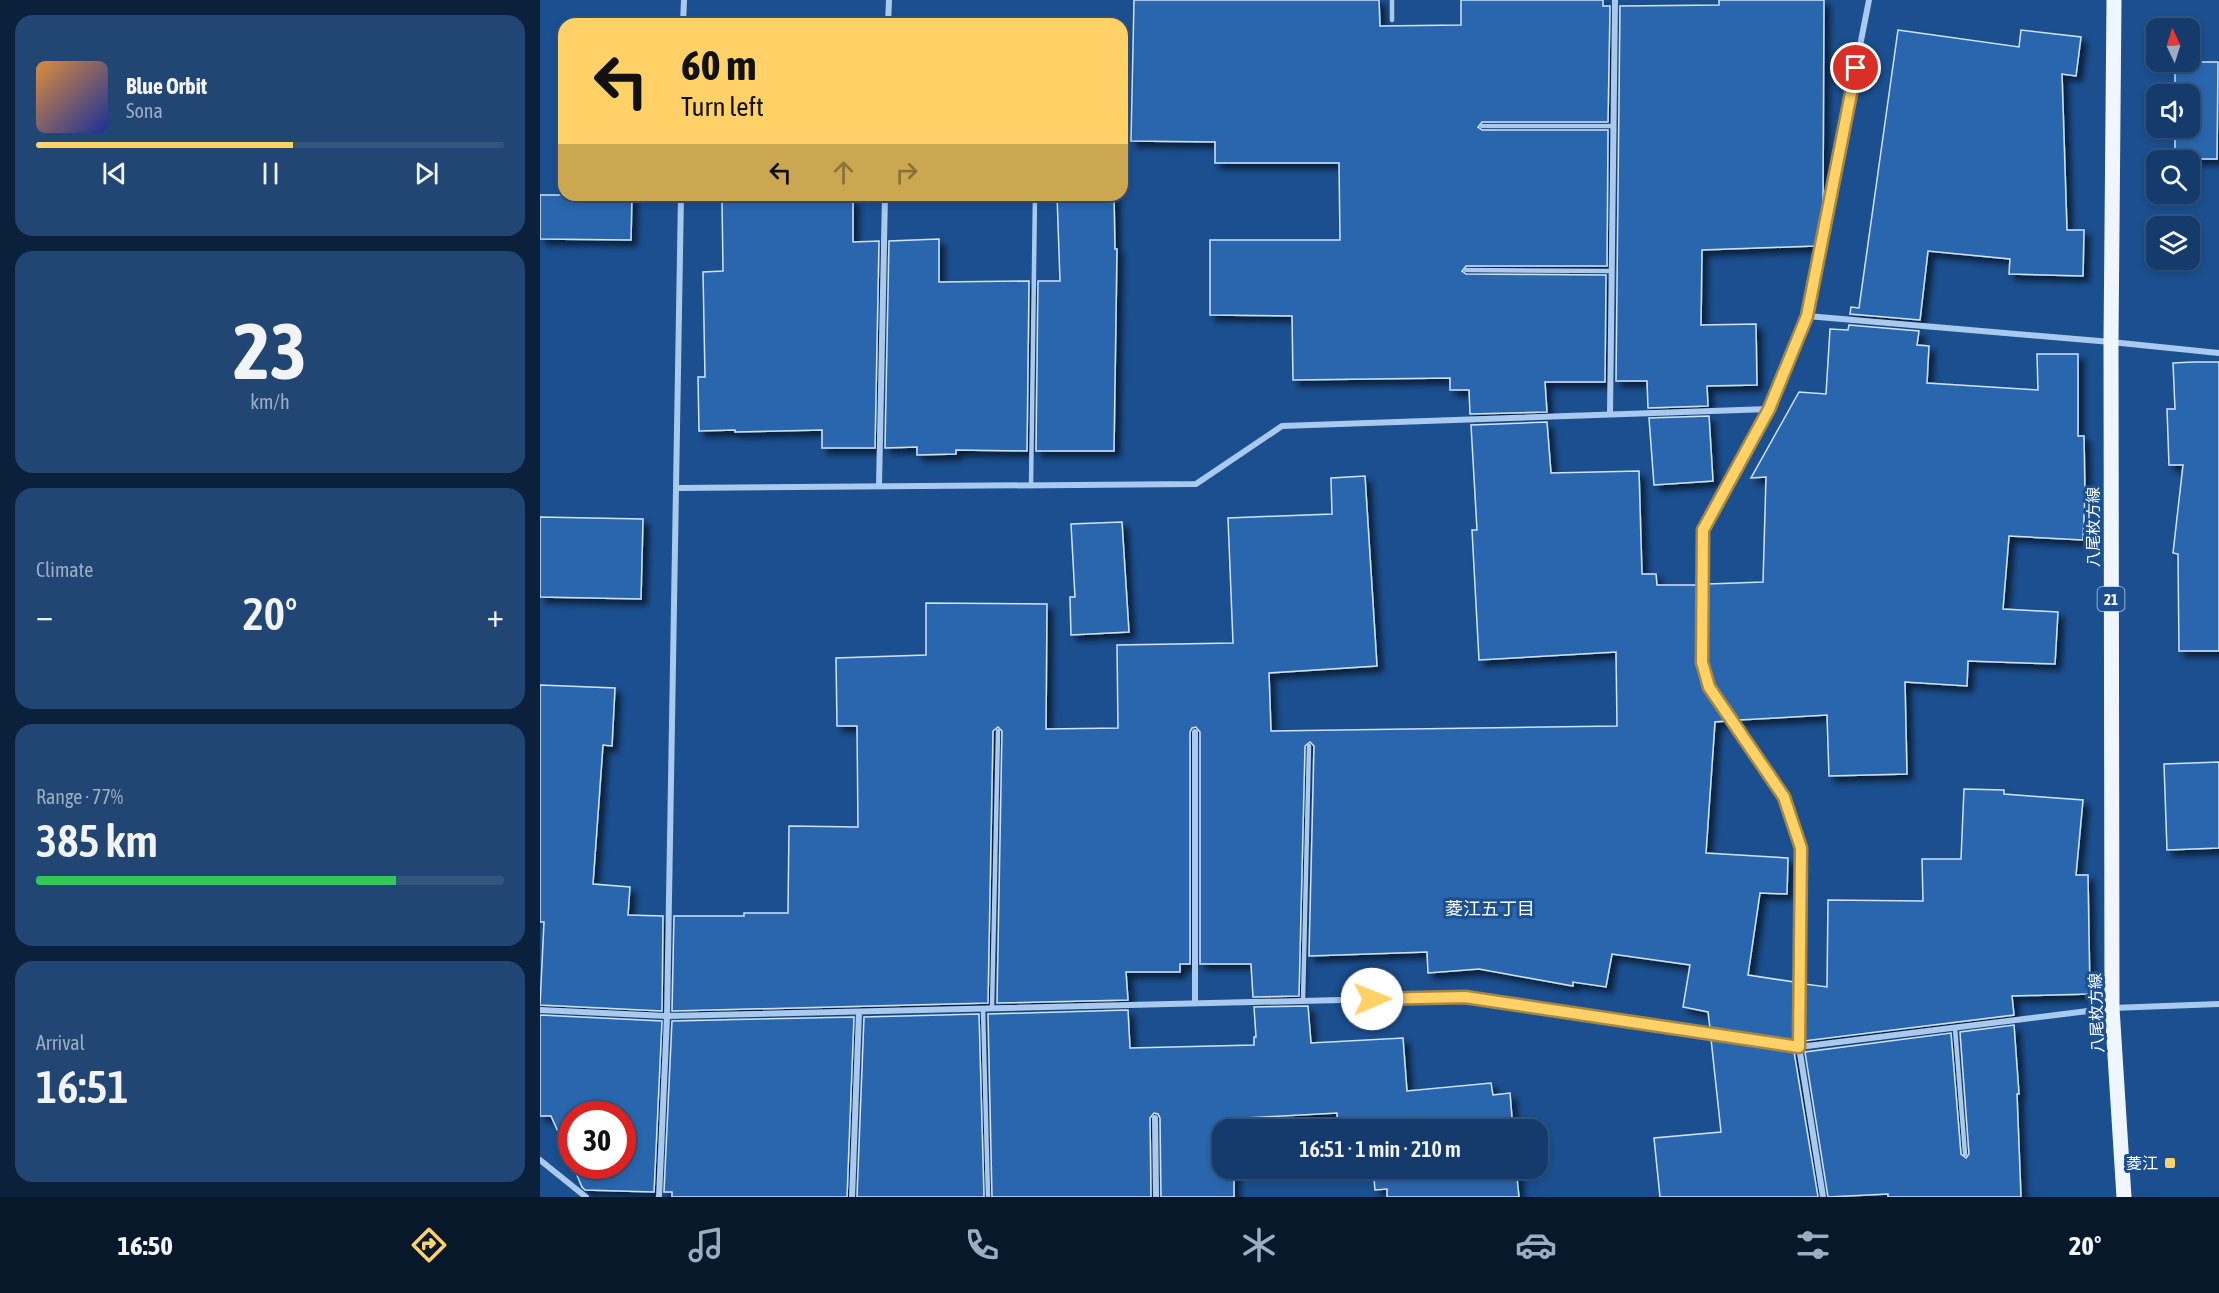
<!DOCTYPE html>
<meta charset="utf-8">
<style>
body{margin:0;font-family:"Asap Condensed","Noto Sans JP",sans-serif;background:#214673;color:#f1f3f6;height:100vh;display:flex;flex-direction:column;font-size:22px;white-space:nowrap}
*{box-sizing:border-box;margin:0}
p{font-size:20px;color:#9dadc1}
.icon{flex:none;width:33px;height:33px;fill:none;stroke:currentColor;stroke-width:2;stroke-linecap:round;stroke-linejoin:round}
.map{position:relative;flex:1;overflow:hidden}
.panel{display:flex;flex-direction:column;gap:15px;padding:15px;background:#0b203b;width:540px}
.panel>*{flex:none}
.top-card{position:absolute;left:18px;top:18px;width:570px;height:183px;border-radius:18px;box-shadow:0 3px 9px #0003,0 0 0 2px #33557e;background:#ffd166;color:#111;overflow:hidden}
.needle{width:39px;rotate:356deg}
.fabs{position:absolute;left:1606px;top:18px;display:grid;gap:12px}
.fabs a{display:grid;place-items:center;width:54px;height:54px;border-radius:12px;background:#143b6b;box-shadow:0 3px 9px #0003,0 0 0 2px #33557e;font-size:30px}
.speed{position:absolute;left:18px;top:1101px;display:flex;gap:12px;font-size:30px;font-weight:700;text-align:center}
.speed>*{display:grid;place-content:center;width:78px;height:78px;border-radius:50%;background:#143b6b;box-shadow:0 3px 9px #0003,0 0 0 2px #33557e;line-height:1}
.speed .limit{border:9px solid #d22;background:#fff;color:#111}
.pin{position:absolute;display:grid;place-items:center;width:51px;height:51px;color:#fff;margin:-26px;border:3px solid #fff;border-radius:50%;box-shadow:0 2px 6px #0007}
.me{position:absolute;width:66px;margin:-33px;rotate:89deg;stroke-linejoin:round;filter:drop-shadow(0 0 4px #0008)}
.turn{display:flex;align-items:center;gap:21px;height:126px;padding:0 24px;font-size:27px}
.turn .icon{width:78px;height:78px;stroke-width:2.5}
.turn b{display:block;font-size:42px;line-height:51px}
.lanes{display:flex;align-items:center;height:57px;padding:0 24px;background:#0003;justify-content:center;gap:30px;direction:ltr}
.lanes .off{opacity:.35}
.big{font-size:45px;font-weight:600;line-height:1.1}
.panel .tile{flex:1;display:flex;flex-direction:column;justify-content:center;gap:9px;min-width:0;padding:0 21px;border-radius:18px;background:#214673}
.panel .dial{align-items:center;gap:0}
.dial b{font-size:78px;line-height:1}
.song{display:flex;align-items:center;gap:18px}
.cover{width:72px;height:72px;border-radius:9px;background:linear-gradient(135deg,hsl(30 70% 55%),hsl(230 70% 35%))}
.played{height:6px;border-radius:3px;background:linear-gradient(90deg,#ffd166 55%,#33557e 55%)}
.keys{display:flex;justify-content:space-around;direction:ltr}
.heat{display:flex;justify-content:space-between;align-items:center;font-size:33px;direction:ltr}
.charge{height:9px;border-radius:4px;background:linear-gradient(90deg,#34c759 77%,#33557e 0)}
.trip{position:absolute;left:672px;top:1119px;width:336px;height:60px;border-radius:18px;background:#143b6b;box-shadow:0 3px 9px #0003,0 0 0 2px #33557e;font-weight:600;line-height:60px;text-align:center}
.tabs{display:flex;height:96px;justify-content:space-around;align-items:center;background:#08182b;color:#9dadc1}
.tabs .icon{width:42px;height:42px}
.tabs .on{color:#ffd166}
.tabs b{font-size:27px;color:#f1f3f6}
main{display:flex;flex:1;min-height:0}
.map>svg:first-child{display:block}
.building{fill:#2a66ad;stroke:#cfe3fa;stroke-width:1.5;filter:url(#shadow)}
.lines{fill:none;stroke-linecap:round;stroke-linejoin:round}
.service{stroke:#a9c9ee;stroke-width:4.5}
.minor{stroke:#a9c9ee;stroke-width:6}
.primary{stroke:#f0f6ff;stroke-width:15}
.route-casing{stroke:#a68842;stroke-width:15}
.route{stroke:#ffd166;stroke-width:10}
.poi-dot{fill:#ffd166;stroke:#1b4f8f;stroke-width:2}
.labels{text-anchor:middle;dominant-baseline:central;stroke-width:6;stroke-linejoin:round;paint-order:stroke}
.shield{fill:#1b4f8f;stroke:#bbcadd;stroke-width:1.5}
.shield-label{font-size:15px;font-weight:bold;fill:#fff}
.street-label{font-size:16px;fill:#fff;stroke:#1b4f8f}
.poi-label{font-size:16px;fill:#fff;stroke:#1b4f8f;text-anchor:end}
.neighbourhood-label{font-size:18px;fill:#fff;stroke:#1b4f8f}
</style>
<main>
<section class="panel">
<div class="tile">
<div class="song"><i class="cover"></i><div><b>Blue Orbit</b><p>Sona</p></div></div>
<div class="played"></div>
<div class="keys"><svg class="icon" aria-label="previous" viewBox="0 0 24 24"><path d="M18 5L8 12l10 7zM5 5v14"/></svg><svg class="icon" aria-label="pause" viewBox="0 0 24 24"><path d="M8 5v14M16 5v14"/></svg><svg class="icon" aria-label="next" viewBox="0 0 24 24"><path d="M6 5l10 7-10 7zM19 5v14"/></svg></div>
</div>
<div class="tile dial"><b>23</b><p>km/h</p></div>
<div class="tile"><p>Climate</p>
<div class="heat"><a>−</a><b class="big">20°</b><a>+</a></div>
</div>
<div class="tile"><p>Range · 77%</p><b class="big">385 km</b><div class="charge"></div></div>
<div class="tile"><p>Arrival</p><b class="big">16:51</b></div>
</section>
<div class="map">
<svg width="1679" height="1197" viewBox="0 0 1679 1197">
<defs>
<filter id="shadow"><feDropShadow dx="5.5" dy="5.5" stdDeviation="3" flood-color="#0009"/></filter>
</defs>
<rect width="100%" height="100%" fill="#1b4f8f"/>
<!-- building -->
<g class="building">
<path d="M594 0H839L840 26 921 25V0H1063V6H1070L1068 122H942L938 127 942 130H1068L1067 266H926L922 271 926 274 1066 275 1065 382H1005L1007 412 930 414 929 390H910V378L753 380 752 316 670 315V240H800L799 163H675V142L591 141Z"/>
<path d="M1179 0H1284L1283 205 1275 246 1162 250 1161 325 1216 324 1217 385 1167 386 1168 406 1108 408 1107 381H1076L1080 6 1179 5Z"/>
<path d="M1358 30 1479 47 1481 30 1541 37 1536 76 1522 74 1527 230H1544L1543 276 1469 274 1470 259 1388 251 1380 320 1310 314 1311 307 1319 308Z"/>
<path d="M1635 62H1678L1677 159H1635V128H1650V94H1635Z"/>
<path d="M0 195H92L91 240 0 239Z"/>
<path d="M517 195H574L575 249H577L574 451H496L498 281H520Z"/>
<path d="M313 199V242L339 241 335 448H282V430L195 432V430L159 431 158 377H165L163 272 183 271 182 201Z"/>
<path d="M399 239V282L489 281 487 451 416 450V454L377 455V447L345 448 349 241Z"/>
<path d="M1309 325 1379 331 1377 345 1389 346 1387 383 1498 390 1497 354H1538V436H1544L1545 494 1543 540 1469 536 1463 609 1518 612 1515 664 1428 661 1427 686 1365 682 1367 774 1289 776 1287 715 1199 720 1174 684 1167 661 1168 584 1223 582 1226 477 1211 478 1259 392 1286 394 1290 329 1308 330Z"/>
<path d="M1654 362H1679V651H1639L1638 554 1633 553 1643 465H1629L1627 409H1635L1633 363Z"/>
<path d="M1169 416 1173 481 1114 485 1109 418Z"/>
<path d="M1007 422 1011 473 1099 471 1102 574H1116L1117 585H1157V663L1164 689 1186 721 1175 722 1166 853 1248 858 1247 894 1220 893 1208 975 1254 982V1041L1170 1028 1168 1012 1143 1007 1150 965 1072 954 1066 987 1033 982V986L939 969 888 973 887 952 769 956 774 746 770 742 765 746 759 996 713 997 711 964H660V732L656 727 652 728 650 732V964H640V972H586L588 1000 457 1003 462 731 458 727 453 731 448 1003 132 1011 134 916H204V913H248L249 826 318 827 317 726H297L296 658 386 655V603L507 604 506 729 578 728 577 645 693 643 688 518 792 514 791 478 825 476 837 666 729 673 731 731 1077 726 1076 652 939 660 932 530H937L931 425Z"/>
<path d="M0 517 103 519 101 599 0 597Z"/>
<path d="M582 522 589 632 531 635 530 597H535L531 524Z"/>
<path d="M0 685 75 688 72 746 63 745 53 884 90 887 88 915 123 916 122 1011 0 1005 4 922H0Z"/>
<path d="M1679 762V848L1627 850 1624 764Z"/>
<path d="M1424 789 1464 790V794L1543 800 1536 875H1548L1550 994 1472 996 1474 1015 1264 1041 1265 984 1287 987 1288 900 1383 901 1382 859H1421Z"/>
<path d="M768 1006 771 1043 863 1038 867 1091 951 1083 953 1095 970 1093 973 1130H798L797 1113 705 1118V1130H682V1168H701L694 1169V1197H621L620 1118 618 1114 614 1113 610 1118 611 1197H452L448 1014 588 1010 590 1048 714 1045V1037H716L714 1007Z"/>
<path d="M439 1014 444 1197H317L324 1017Z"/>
<path d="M0 1015 122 1021 114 1192 45 1190 42 1187 33 1166H82V1114H32V1163L11 1116H0Z"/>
<path d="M314 1017 307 1197H132V1192H124L132 1021Z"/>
<path d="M1474 1025 1479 1094H1477L1481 1197H1348V1194L1288 1197 1265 1052 1411 1033 1421 1154 1426 1158 1429 1154 1420 1032Z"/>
<path d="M1171 1039 1254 1052 1278 1197H1120L1114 1138 1181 1132Z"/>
<path d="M833 1168H976L979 1197H847V1189L835 1190Z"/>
</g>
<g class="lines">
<!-- service -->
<g class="service">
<path d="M852 20V0"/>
<path d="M942 126H1073"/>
<path d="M926 270 1072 271"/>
<path d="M491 486 495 195"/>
<path d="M763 1001 769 746"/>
<path d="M452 1008 458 731"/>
<path d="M443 1009 448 1197"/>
<path d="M1415 1028 1425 1154"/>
</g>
<!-- minor -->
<g class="minor">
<path d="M143 24 144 0"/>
<path d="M348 24 349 0"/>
<path d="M1267 316 1329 0"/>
<path d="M1229 409 1163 530 1162 662 1169 686 1244 797 1261 848 1259 1047 1283 1197"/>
<path d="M1070 414 1075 0"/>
<path d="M339 486 345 195"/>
<path d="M137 488 656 484 742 426 1229 409 1267 316 1571 342 1679 353"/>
<path d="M655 1003V732"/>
<path d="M0 1010 127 1016 925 997 1259 1047 1572 1008 1679 1004"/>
<path d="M615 1118 616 1197"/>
<path d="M0 1160 46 1197"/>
<path d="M119 1197 127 1016 141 195"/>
<path d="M312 1197 319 1012"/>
</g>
<!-- primary -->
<path class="primary" d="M1574 0 1571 342 1572 1008 1584 1197"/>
</g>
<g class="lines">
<defs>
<path id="route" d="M832 999 925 997 1259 1047 1261 848 1244 797 1169 687 1162 662 1163 530 1229 409 1267 316 1316 68"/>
</defs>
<!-- route casing -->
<use href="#route" class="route-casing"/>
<!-- route -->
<use href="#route" class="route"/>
</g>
<!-- markers -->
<rect class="poi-dot" x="1624" y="1157" width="12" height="12" rx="3"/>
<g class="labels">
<!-- shield labels -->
<rect class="shield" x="1557.5" y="587" width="27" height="24" rx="4.5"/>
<g class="shield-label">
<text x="1571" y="599">21</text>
</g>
<!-- street labels -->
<g class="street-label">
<text transform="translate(1553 527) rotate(-90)">八尾枚方線</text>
<text transform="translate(1556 1013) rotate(-92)">八尾枚方線</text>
</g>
<!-- poi labels -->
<g class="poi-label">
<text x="1618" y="1163">菱江</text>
</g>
<!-- neighbourhood labels -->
<g class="neighbourhood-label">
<text x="950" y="908">菱江五丁目</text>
</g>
</g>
</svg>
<div class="fabs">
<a><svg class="needle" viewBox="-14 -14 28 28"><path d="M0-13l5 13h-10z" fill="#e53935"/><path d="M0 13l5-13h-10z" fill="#9dadc1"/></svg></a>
<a><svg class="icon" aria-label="sound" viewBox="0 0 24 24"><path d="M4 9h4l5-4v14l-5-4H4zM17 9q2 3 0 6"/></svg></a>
<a><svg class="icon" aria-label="search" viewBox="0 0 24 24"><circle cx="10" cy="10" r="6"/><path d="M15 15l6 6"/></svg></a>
<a><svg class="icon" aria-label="layers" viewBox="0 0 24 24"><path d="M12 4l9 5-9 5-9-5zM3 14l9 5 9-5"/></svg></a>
</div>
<div class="speed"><div class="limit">30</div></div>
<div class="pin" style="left:1316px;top:68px;background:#d93025"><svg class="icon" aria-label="arrive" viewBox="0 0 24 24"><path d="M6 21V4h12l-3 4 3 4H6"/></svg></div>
<svg class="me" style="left:832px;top:999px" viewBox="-20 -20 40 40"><circle r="19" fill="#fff"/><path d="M0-13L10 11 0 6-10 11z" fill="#ffd166"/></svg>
<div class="trip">16:51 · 1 min · 210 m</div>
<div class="top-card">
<div class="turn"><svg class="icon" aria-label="left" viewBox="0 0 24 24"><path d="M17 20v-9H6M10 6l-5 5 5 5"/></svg><div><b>60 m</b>Turn left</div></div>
<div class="lanes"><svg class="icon" aria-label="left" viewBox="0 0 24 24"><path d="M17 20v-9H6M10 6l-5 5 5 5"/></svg><svg class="icon off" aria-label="ahead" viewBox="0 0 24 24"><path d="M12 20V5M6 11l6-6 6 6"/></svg><svg class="icon off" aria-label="right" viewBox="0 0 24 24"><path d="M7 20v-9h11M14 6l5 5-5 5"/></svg></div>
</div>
</div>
</main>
<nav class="tabs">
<b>16:50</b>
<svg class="icon on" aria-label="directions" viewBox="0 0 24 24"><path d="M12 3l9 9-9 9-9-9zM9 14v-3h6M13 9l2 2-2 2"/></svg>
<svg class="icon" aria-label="music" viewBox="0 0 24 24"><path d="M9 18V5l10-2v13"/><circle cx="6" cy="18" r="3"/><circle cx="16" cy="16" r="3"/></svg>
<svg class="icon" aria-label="phone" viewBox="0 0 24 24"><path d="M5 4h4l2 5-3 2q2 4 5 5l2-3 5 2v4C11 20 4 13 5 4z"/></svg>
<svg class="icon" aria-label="climate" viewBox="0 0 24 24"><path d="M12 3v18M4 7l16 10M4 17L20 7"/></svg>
<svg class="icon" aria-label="car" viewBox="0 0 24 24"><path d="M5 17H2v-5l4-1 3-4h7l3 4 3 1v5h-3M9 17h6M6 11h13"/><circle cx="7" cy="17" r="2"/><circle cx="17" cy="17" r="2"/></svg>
<svg class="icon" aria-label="filters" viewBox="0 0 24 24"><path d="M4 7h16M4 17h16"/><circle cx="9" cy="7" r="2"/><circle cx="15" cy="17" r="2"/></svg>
<b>20°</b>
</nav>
